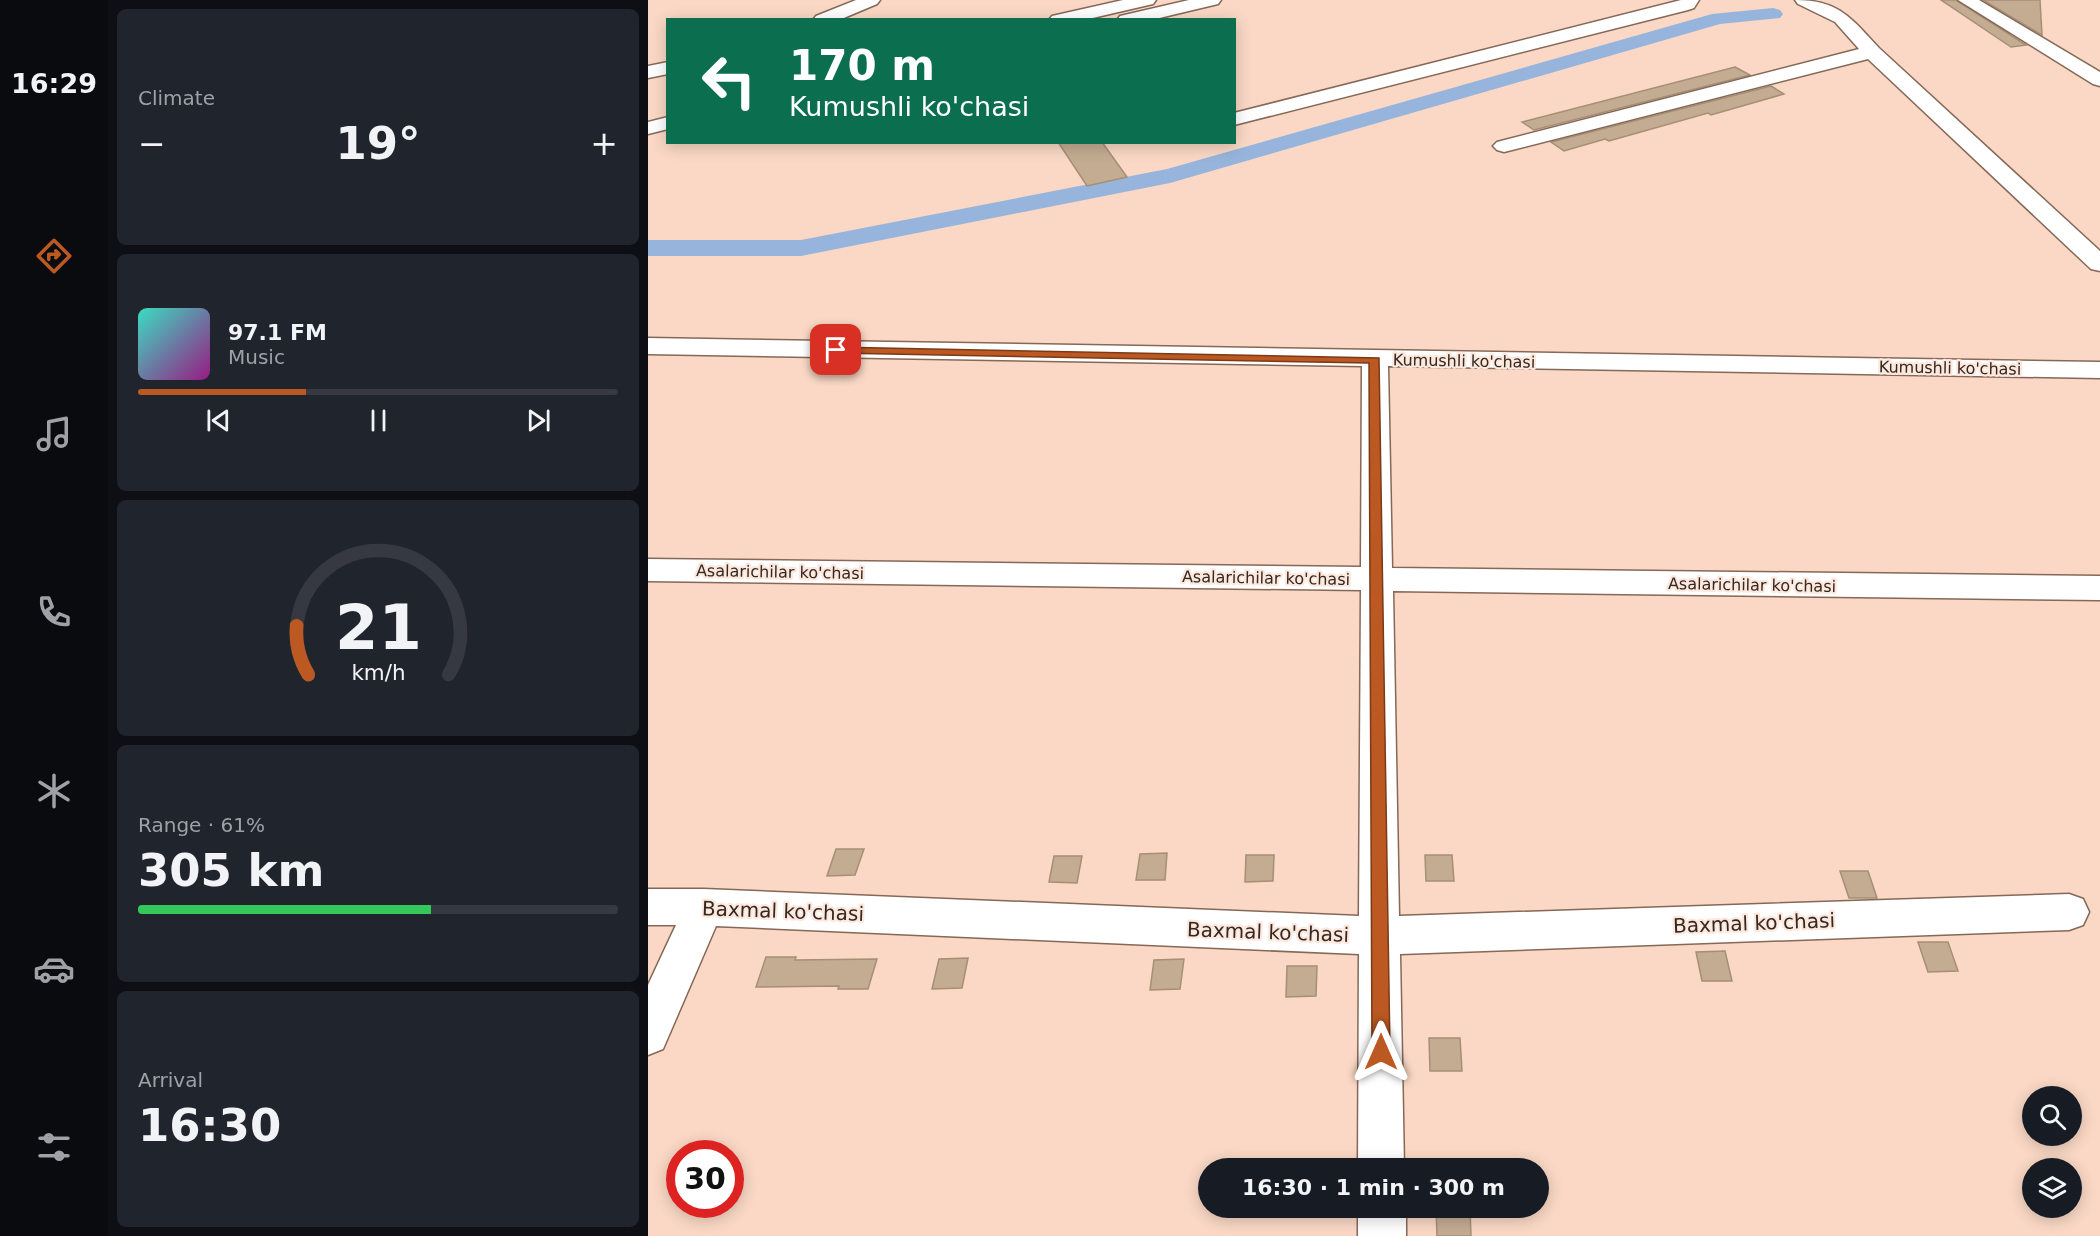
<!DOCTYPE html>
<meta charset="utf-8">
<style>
body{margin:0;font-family:"DejaVu Sans",sans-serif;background:#20242c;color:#f1f3f6;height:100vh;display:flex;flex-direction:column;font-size:22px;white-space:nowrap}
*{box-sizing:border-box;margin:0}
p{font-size:20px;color:#9ea1a6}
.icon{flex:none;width:33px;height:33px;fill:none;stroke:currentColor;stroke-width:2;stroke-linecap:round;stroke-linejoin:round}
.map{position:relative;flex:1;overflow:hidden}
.drawer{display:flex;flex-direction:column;gap:9px;padding:9px;background:#0d0f14;width:540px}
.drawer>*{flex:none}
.hud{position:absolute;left:18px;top:18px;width:570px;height:126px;border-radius:0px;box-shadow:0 3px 15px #0003;background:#0b6e4f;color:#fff;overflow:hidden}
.buttons{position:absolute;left:1374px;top:1086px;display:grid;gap:12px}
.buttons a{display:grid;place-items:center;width:60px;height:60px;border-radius:50%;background:#171b24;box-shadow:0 3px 15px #0003;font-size:30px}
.speed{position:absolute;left:18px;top:1140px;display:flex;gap:12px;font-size:30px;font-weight:700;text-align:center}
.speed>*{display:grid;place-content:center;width:78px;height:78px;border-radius:50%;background:#171b24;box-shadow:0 3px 15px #0003;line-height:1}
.speed .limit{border:9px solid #d22;background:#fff;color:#111}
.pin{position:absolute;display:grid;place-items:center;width:51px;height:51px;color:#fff;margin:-26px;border-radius:12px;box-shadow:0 3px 9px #0006}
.me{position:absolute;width:66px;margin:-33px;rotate:0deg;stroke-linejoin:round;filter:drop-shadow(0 0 4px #0008)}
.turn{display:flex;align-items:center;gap:21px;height:126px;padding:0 24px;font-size:27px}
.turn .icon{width:78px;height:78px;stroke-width:2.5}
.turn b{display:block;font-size:42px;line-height:51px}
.big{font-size:45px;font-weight:700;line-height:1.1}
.drawer .widget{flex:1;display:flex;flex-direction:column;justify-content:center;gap:9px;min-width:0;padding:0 21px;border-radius:9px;background:#20242c}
.drawer .dial{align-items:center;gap:0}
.dial svg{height:156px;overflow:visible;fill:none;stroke:#363941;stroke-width:7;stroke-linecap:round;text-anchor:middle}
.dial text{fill:#f1f3f6;stroke:none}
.song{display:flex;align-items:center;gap:18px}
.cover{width:72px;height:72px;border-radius:9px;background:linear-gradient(135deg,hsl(170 70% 55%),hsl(310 70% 35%))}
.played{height:6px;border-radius:3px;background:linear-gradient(90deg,#bc5922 35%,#363941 35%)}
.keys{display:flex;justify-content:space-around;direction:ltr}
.heat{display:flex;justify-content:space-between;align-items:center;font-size:33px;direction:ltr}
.charge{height:9px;border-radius:4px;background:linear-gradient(90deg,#34c759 61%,#363941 0)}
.trip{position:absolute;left:550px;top:1158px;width:351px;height:60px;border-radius:30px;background:#171b24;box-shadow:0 3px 15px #0003;font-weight:700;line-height:60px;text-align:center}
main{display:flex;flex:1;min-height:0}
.tabs{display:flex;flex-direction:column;width:108px;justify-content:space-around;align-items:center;background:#090b0e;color:#9ea1a6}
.tabs .icon{width:42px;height:42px}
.tabs .on{color:#bc5922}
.tabs b{font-size:27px;color:#f1f3f6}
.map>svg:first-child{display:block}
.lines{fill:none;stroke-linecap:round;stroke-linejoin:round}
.canal{fill:#97b5dc;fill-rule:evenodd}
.building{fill:#c4ac92;stroke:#a68f75;stroke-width:1.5}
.street-casing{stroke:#856857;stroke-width:3}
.secondary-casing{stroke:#856857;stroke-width:3}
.street{fill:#fff;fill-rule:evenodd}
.secondary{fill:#fff;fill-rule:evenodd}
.route{fill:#bc5922;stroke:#7a3a16;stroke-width:1.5}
.labels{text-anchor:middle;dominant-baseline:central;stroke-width:4.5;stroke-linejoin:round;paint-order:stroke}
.street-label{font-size:16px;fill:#352821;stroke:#fde8dd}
.near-street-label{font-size:20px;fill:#352821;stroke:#fde8dd}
</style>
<main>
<nav class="tabs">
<b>16:29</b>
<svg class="icon on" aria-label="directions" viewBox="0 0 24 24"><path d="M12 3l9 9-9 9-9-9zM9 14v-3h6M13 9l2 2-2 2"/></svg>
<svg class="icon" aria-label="music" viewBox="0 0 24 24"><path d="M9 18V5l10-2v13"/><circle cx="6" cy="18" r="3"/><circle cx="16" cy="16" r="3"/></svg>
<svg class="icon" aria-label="phone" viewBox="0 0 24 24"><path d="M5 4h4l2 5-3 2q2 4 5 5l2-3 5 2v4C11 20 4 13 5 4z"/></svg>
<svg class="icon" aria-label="climate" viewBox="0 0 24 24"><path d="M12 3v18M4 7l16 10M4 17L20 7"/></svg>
<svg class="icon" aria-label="car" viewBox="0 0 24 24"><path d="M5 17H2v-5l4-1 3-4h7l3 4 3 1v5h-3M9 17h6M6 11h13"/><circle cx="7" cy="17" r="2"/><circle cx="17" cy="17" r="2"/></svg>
<svg class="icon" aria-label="filters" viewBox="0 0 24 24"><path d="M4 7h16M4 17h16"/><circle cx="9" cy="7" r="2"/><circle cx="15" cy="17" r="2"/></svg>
</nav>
<section class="drawer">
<div class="widget"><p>Climate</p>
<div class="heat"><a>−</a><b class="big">19°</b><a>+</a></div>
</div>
<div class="widget">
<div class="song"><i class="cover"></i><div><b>97.1 FM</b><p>Music</p></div></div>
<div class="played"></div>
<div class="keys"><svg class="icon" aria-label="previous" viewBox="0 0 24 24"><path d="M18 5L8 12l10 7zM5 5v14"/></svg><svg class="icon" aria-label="pause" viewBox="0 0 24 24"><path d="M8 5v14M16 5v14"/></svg><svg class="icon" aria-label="next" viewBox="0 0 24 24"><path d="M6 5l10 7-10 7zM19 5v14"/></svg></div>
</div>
<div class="widget dial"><svg viewBox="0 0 100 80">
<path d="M14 69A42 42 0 1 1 86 69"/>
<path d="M14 69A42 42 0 0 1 8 44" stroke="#bc5922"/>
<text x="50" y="56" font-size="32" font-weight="700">21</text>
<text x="50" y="72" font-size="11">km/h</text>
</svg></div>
<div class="widget"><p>Range · 61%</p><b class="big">305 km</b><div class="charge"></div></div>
<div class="widget"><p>Arrival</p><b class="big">16:30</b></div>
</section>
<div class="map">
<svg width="1452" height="1236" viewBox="0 0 1452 1236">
<rect width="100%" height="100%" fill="#fad8c5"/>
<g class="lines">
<!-- canal -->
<path class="canal" d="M1125 8 1132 10 1135 14 1132 18 1072 24 522 183 153 256H0V240H153L519 169 1064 14Z"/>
</g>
<!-- building -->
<g class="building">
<path d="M1293 0H1308L1378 45 1363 47Z"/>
<path d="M1335 0H1392L1394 35Z"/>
<path d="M1087 67 1102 75 886 130 874 122Z"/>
<path d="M1123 86 1136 94 1063 115 1060 113 961 141 957 139 916 151 903 142Z"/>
<path d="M410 142H454L479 177 439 186Z"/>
<path d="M188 849H216L207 875 179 876Z"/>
<path d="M519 853 517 880H488L492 854Z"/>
<path d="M598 855H626L625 881 597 882Z"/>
<path d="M777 855H804L806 881H778Z"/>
<path d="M406 856H434L429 883 401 882Z"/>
<path d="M1192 871H1220L1229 898H1201Z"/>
<path d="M1270 942H1300L1310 971 1280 972Z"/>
<path d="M1077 951 1084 981H1054L1048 952Z"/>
<path d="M118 957H148L147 960 229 959 220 989H190L191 986 108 987Z"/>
<path d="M320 958 314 988 284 989 291 959Z"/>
<path d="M536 959 532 989 502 990 506 960Z"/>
<path d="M639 966H669L668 996 638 997Z"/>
<path d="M781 1038H812L814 1071H782Z"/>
<path d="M788 1208H822L823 1236H789Z"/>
</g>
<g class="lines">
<defs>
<g id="street">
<path d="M208 0H232L229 4 191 20H165L168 16Z"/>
<path d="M1033 0H1051L1046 8 1040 10 586 125V113Z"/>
<path d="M1147 0C1191 0 1203 18 1231 48L1452 251V271L1443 269 1220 59 856 152 849 150 845 146 849 142 1211 49 1187 22 1150 4Z"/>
<path d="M1310 0H1331L1452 72V86L1445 84Z"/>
<path d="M20 62V74L0 78V66Z"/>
<path d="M0 338 1452 362V378L740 366 744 568 1452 576V600L745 591 751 916 1421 894 1435 899 1441 912 1435 925 1421 930 752 954 756 1168H710L711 954 68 926 15 1049 0 1055V985L28 925H0V889H56L711 916 713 590 0 581V559L713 567 714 366 0 354Z"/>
<rect x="710" y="1208" width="48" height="28"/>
</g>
<g id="secondary">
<path d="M475 0H508L505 4 436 20H401L404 16Z"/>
<path d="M541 0H573L570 4 503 20H469L472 16Z"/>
<path d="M20 117V129L0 134V122Z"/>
</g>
</defs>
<!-- street casing -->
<use href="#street" class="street-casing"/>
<!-- secondary casing -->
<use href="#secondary" class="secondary-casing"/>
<!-- street -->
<use href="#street" class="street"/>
<!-- secondary -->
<use href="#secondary" class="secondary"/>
</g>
<!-- route -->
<path class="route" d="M184 347 731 358 742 1052 739 1059 733 1061 726 1059 724 1052 721 363 188 353 184 352Z"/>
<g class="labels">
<!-- street labels -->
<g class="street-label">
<text transform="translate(816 361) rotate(1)">Kumushli ko'chasi</text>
<text transform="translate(1302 368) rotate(1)">Kumushli ko'chasi</text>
<text transform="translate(132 572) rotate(1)">Asalarichilar ko'chasi</text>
<text transform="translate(618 578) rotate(1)">Asalarichilar ko'chasi</text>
<text transform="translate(1104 585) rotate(1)">Asalarichilar ko'chasi</text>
</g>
<!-- near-street labels -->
<g class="near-street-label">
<text transform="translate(135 911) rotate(2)">Baxmal ko'chasi</text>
<text transform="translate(1106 923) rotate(-2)">Baxmal ko'chasi</text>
<text transform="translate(620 932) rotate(2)">Baxmal ko'chasi</text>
</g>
</g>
</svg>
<div class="buttons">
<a><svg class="icon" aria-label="search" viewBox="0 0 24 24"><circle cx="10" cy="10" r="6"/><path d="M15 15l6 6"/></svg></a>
<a><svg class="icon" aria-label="layers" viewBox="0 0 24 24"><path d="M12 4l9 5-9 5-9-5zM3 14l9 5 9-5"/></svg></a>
</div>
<div class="speed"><div class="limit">30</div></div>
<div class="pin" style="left:188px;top:350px;background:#d93025"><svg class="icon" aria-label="arrive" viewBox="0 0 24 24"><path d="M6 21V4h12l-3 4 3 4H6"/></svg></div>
<svg class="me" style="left:733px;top:1052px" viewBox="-20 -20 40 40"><path d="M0-17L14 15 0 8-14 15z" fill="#bc5922" stroke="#fff" stroke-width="4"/></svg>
<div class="trip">16:30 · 1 min · 300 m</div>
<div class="hud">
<div class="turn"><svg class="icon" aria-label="left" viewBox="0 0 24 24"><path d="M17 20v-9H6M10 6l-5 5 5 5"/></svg><div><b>170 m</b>Kumushli ko'chasi</div></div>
</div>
</div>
</main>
